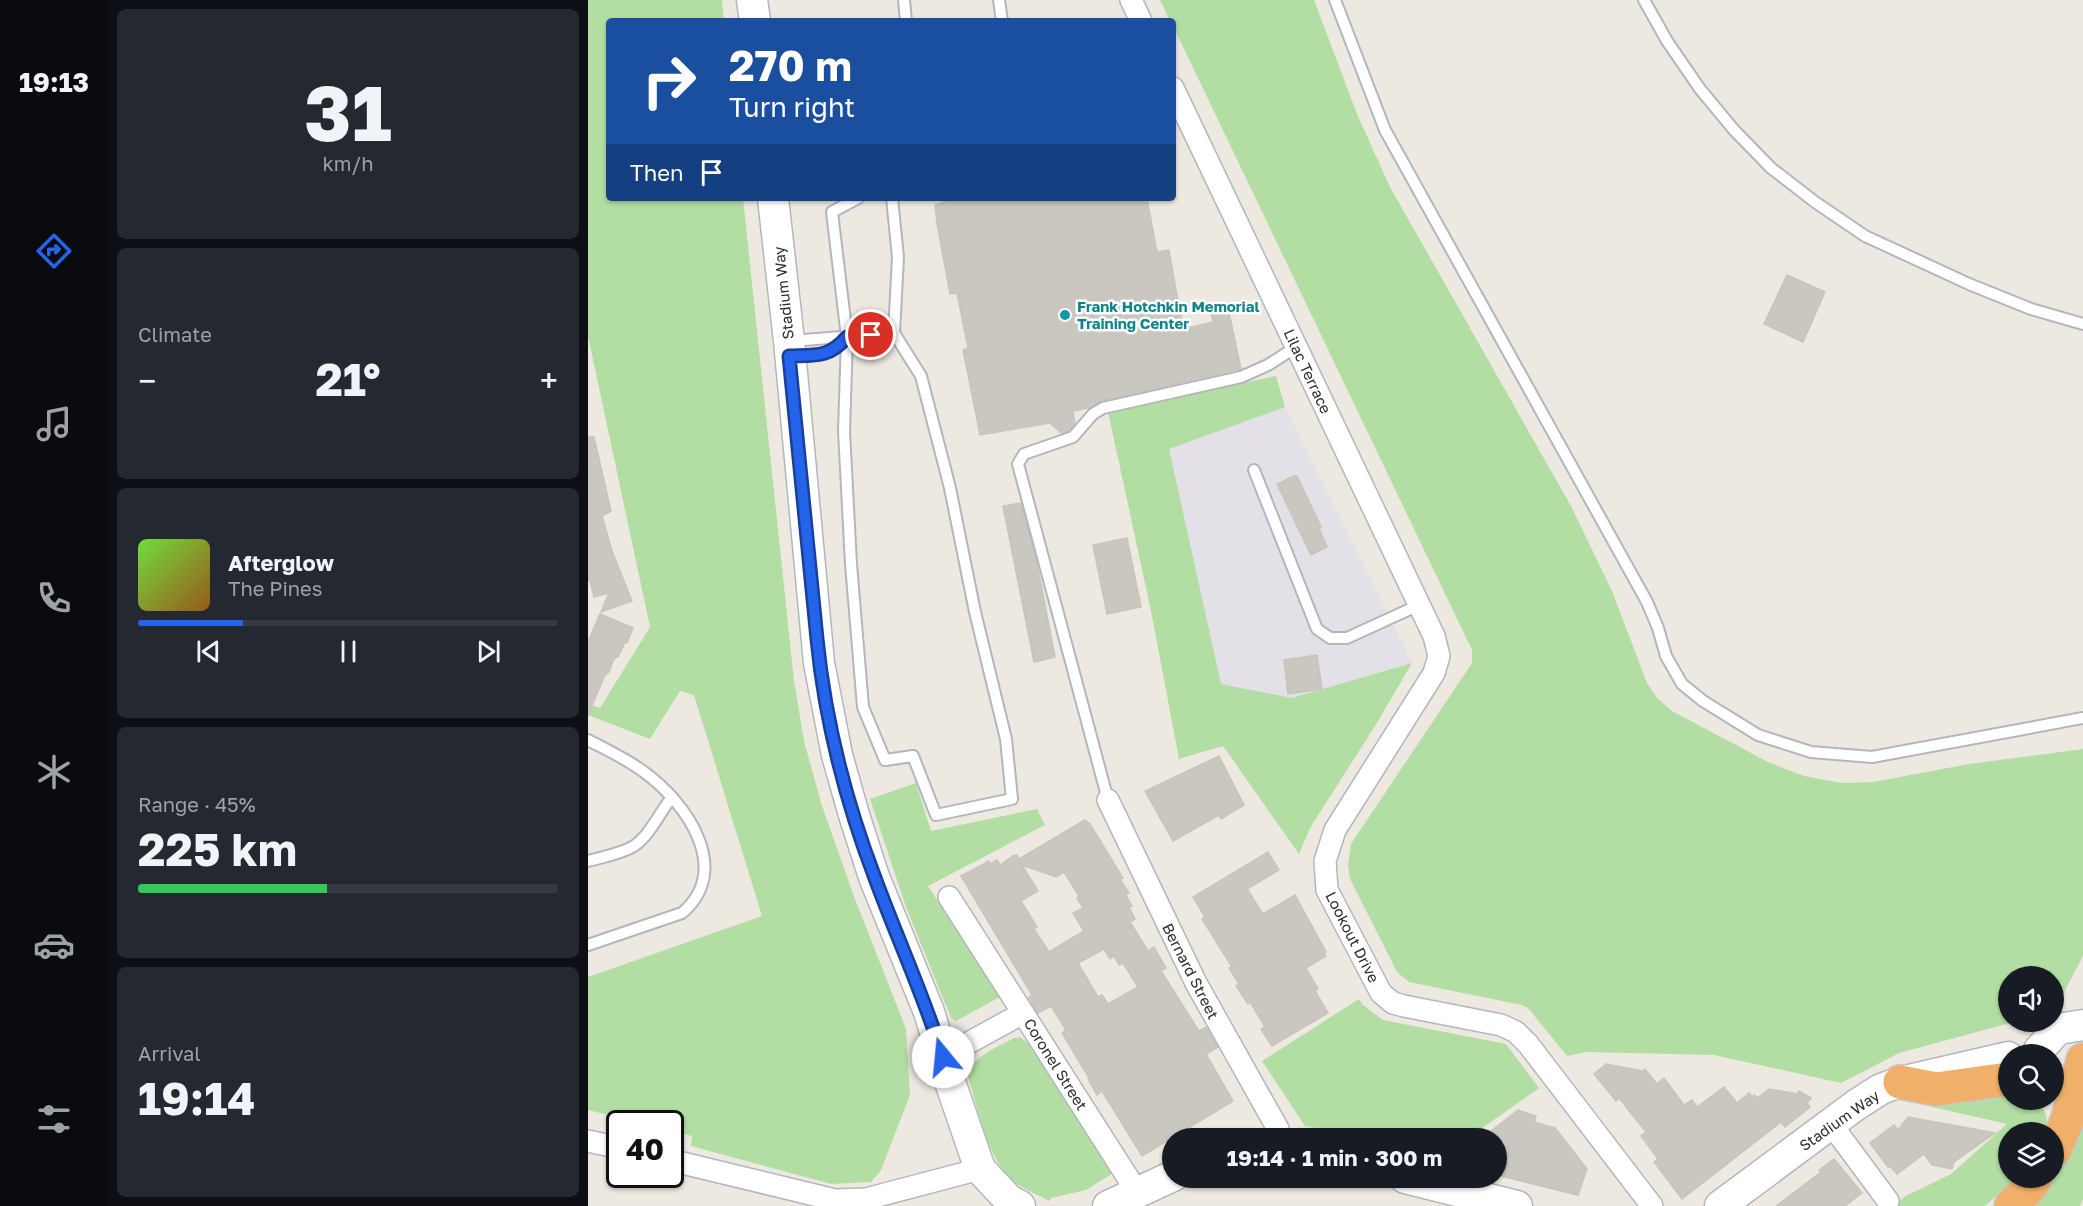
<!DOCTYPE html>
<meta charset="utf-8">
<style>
body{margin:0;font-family:"Golos Text",sans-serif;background:#242831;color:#f1f3f6;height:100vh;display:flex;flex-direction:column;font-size:22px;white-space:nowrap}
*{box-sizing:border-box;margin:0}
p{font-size:20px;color:#9ea1a6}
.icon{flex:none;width:33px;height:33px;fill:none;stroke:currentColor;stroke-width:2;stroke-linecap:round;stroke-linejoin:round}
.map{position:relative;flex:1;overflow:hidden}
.side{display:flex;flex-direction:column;gap:9px;padding:9px;background:#0d0f14;width:480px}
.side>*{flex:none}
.banner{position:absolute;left:18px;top:18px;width:570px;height:183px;border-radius:6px;box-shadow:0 2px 4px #0004;background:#1a4fa0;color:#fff;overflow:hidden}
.buttons{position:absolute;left:1410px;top:966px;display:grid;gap:12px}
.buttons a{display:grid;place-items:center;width:66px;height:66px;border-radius:50%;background:#171b24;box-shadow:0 2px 4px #0004;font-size:30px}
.speed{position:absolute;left:18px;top:1110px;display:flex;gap:12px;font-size:30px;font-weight:700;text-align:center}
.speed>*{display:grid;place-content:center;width:78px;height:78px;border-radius:50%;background:#171b24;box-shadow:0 2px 4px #0004;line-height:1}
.speed .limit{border:3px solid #111;border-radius:9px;background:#fff;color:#111}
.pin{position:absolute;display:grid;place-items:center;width:51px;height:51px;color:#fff;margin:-26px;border:3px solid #fff;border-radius:50%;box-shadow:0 2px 6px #0007}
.me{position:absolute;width:66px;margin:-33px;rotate:343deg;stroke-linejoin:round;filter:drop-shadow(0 0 4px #0008)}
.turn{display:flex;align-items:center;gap:21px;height:126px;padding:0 24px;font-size:27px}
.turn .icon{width:78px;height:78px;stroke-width:2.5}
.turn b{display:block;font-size:42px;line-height:51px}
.then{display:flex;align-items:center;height:57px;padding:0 24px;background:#0003;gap:12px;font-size:22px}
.big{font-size:45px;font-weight:700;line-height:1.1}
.side .tile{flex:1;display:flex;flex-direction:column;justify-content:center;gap:9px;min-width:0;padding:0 21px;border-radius:9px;background:#242831}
.side .dial{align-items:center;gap:0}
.dial b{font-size:78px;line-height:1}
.song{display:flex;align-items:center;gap:18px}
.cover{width:72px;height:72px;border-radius:9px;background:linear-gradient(135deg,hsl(100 70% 55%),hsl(30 70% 35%))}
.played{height:6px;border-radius:3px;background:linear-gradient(90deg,#2563eb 25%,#363941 25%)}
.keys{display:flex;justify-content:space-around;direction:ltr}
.heat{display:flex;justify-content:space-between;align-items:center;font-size:33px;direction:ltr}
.charge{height:9px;border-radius:4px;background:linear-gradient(90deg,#34c759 45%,#363941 0)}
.trip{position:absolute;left:574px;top:1128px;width:345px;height:60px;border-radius:30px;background:#171b24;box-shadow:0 2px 4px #0004;font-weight:700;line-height:60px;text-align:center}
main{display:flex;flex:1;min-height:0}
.dock{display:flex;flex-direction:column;width:108px;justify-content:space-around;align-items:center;background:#090b0e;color:#9ea1a6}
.dock .icon{width:42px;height:42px}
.dock .active{color:#2563eb}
.dock b{font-size:27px;color:#f1f3f6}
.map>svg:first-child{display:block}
.industrial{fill:#e3e1e7}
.green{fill:#b2dea3}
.building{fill:#c9c7bf;stroke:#c9c5bb;stroke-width:1.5;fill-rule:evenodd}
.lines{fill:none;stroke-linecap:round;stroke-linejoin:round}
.lane-casing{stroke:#b4b6bf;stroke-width:14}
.street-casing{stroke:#b4b6bf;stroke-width:24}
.secondary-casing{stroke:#b4b6bf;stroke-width:33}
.highway-casing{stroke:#c8c8c8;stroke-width:36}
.lane{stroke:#fff;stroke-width:10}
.street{stroke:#fff;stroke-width:21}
.secondary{stroke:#fff;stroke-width:30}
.highway{stroke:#f0b069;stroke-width:33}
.route-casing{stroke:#184099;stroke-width:15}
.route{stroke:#2563eb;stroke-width:10}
.culture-dot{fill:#0f9aa8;stroke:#fff;stroke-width:2}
.labels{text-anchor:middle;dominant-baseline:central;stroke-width:5;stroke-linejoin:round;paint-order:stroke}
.street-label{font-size:15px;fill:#2d2d2d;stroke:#fff}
.culture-label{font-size:15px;font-weight:bold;fill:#0d838f;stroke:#fff;text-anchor:start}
</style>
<main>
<nav class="dock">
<b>19:13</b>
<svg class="icon active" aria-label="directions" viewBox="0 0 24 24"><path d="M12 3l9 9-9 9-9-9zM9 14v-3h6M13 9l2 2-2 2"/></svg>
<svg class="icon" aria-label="music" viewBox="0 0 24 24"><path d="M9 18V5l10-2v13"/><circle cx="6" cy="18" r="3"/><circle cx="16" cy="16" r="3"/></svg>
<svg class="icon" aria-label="phone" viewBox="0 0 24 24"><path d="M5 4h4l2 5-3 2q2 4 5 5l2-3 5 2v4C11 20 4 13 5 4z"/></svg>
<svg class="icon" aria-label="climate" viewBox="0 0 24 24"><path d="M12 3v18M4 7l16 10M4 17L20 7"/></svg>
<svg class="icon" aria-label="car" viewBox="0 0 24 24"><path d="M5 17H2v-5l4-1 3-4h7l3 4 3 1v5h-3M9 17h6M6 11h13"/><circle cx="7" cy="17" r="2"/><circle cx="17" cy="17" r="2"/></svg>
<svg class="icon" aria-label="filters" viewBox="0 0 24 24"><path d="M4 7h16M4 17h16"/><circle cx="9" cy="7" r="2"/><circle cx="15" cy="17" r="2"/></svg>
</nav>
<section class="side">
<div class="tile dial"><b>31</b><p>km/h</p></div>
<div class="tile"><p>Climate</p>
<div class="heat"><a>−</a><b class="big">21°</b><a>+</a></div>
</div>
<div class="tile">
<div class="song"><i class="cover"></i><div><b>Afterglow</b><p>The Pines</p></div></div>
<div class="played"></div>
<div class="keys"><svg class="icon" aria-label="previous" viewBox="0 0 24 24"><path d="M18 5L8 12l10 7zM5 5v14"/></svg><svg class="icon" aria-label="pause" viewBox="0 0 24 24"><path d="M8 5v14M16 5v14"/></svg><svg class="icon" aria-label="next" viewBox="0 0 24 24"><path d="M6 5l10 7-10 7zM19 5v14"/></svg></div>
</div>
<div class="tile"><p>Range · 45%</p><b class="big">225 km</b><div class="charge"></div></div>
<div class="tile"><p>Arrival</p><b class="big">19:14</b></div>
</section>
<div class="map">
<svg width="1495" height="1206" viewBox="0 0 1495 1206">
<rect width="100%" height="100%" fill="#ede9e1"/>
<!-- industrial -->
<path class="industrial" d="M697 407 824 663 704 698 633 684 580 449Z"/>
<!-- green -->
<g class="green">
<path d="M0 0H134L136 21H21V198H155L206 681 216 741 234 806 267 899 318 1029 322 1095 293 1170 283 1182 243 1184 103 1146 104 1136 83 1131 82 1124 53 1123 0 1110V977L174 916 106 695 92 691 62 739 0 715V704L12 708 62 627 0 336Z"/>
<path d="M572 0H726L769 114 802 187 983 506 1024 591 1059 683 1069 698 1084 711 1180 762 1216 776 1254 783 1285 782 1381 764 1495 749V956L1466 1011V976H1420V1022H1426L1311 1053 1253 1083 1126 1055 998 1052 979 1056 940 1008 934 1005 821 982 809 972 762 879 760 865 763 844 884 663V650L585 26V21H582Z"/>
<path d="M688 376 697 407 581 449 633 684 704 698 824 663 787 726 722 828 711 854 635 746 591 759 563 611 520 412Z"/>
<path d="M328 783 343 831 449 809 457 825 340 886 412 997 368 1021 363 1018 318 907 282 799Z"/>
<path d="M771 999 775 1005 795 1020 918 1044 951 1088 880 1138H778L717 1126 674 1061Z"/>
<path d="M432 1037 440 1043 527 1172 498 1190 463 1198 462 1201C448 1194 433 1189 421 1177 398 1153 390 1108 380 1077 382 1057 410 1047 426 1038Z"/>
<path d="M1416 1085 1420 1086V1100H1449C1457 1108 1461 1121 1458 1132H1420V1178H1429L1397 1206H1303L1318 1196 1363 1174 1419 1124 1318 1101Z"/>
<path d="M1495 1115V1199L1492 1206H1441L1463 1178H1466V1173L1490 1135Z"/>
</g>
<!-- building -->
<g class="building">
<path d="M367 198H559L569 252 581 250 595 329 625 322 622 307 639 303 653 369 513 401 501 408 485 411 487 424 481 431 473 433 462 423 392 435 375 350 380 348 369 293 362 294 349 223 347 205Z"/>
<path d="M1199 275 1237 292 1215 342 1176 324Z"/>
<path d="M0 437H6L23 511 14 516 24 551 44 601 13 612 21 593 6 597 2 581H0Z"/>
<path d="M706 476H709L733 527 731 528 739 547 723 555 689 484Z"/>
<path d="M433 503 449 563 467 657 446 662 415 506Z"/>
<path d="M539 538 553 607 519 614 505 545Z"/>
<path d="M12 614 45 628 39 643 37 642 30 657H28L25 661 21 672 17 675 0 715V642Z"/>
<path d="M729 655 734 689 700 694 696 660Z"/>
<path d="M631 756 656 805 633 819 631 815 585 841 557 791Z"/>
<path d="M497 820 502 824 535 878 532 879 541 893 538 895 544 906 541 907 547 919 542 922 560 951 566 947 578 968 573 971 611 1031 618 1027 630 1047 618 1054 645 1101 554 1156 514 1091 509 1095 500 1079 501 1078 474 1033 478 1030 463 1006 450 1013 442 1000 440 998 444 995 373 876 401 861 402 864 409 860 412 865 425 856 429 855 431 859ZM434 865 468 877 476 872 491 896 489 898 495 908 485 913 496 931 461 952 446 929 449 927 433 901 450 891ZM516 949 522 959 526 956 531 965 535 963 550 987 520 1004 514 995 510 997 490 963Z"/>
<path d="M680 852 691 870 659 889 675 914 707 895 738 952 736 953 738 956 718 968 730 989 727 991 740 1013 684 1046 673 1029 677 1027 662 1002 660 1004 648 986 651 984 641 968 644 967 614 919 617 917 605 897Z"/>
<path d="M1018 1064 1055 1071 1057 1069 1069 1084 1076 1078 1096 1105 1104 1100 1109 1107 1136 1087 1149 1103 1161 1093 1164 1097 1166 1095 1169 1098 1181 1089 1209 1094 1211 1091 1223 1098 1219 1103 1222 1107 1197 1127 1193 1122 1094 1199 1066 1162 1070 1159 1053 1136 1058 1132 1031 1098 1028 1101 1006 1074Z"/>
<path d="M930 1110 948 1116 946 1122 967 1128 999 1169 990 1195 909 1175V1138H894Z"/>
<path d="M1320 1117 1407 1133 1366 1162 1364 1169 1344 1165 1336 1154 1309 1174 1302 1166 1300 1167 1282 1143 1306 1125 1310 1130Z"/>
<path d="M1246 1159 1274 1193 1257 1206H1188L1233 1172 1231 1170Z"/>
</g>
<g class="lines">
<defs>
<g id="lane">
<path d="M316 0 318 21"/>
<path d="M411 0 414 21"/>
<path d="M747 0 797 130 1059 602 1070 628 1078 656 1094 684 1115 701 1170 735 1223 752 1284 757 1495 718"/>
<path d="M1056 0 1079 41 1112 89 1146 130 1183 168 1227 202 1277 236 1381 284 1443 309 1495 324"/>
<path d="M270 198 244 212 259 337 256 431 263 564 275 707 297 760 325 756 348 815 424 799 418 739 387 612 362 488 333 376 306 333 310 257 304 198"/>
<path d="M202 341 306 333"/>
<path d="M203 356C228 355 242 358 259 337"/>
<path d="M666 470 729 629 742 638H759L831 605"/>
<path d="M0 740C19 750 39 759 56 772 99 803 145 870 94 913L0 945"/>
<path d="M520 800 430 464 436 454 485 437 505 414 515 408 653 377 680 365 708 347"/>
<path d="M0 861C14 857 33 854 46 846 62 835 72 812 84 797"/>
</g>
<g id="street">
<path d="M543 0 553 21"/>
<path d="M585 88 846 636 851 656 846 673 747 830 737 861 739 890 793 993 805 1003 816 1006 913 1025 928 1032 940 1044 1064 1206"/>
<path d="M520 800 608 983 690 1129 691 1138"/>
<path d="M361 897 549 1192"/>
<path d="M355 1057 435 1013"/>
<path d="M1243 1124 1300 1201"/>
<path d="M0 1141 32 1148"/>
<path d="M82 1160 247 1200 278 1199 392 1169"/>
</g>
<g id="secondary">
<path d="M164 0 167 21"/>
<path d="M185 198 201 341 231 663 249 755 266 815 286 877 341 1012 361 1079 392 1169 421 1200 432 1206"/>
<path d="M1451 1050 1470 1029 1495 1025"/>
<path d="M817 1178 929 1206"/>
<path d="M520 1206 585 1176"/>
<path d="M1132 1206 1268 1105 1293 1089 1312 1082 1420 1057"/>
</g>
<g id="highway">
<path d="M1312 1082 1348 1089 1420 1079"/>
<path d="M1466 1151 1480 1118 1495 1060"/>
<path d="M1423 1206 1442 1187 1448 1178"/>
</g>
</defs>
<!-- lane casing -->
<use href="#lane" class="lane-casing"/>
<!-- street casing -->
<use href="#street" class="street-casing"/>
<!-- secondary casing -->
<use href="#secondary" class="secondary-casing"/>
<!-- highway casing -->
<use href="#highway" class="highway-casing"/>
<!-- lane -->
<use href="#lane" class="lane"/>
<!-- street -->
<use href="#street" class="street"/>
<!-- secondary -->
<use href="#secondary" class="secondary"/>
<!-- highway -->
<use href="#highway" class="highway"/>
</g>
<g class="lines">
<defs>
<path id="route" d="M283 335 259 337C241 358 227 355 201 356L229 639C237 720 258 802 287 878 309 938 336 996 355 1057"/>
</defs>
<!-- route casing -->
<use href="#route" class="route-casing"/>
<!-- route -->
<use href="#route" class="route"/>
</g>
<!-- markers -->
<circle class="culture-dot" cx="477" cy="315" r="6"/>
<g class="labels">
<!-- street labels -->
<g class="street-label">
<text transform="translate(195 293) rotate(-96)">Stadium Way</text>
<text transform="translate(720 371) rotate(65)">Lilac Terrace</text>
<text transform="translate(765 937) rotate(63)">Lookout Drive</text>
<text transform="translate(603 971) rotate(63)">Bernard Street</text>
<text transform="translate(468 1064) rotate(58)">Coronel Street</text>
<text transform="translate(1251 1120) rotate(-35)">Stadium Way</text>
</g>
<!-- culture labels -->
<g class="culture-label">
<text x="489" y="306">Frank Hotchkin Memorial<tspan x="489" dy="17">Training Center</tspan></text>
</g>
</g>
</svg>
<div class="buttons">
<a><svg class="icon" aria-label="sound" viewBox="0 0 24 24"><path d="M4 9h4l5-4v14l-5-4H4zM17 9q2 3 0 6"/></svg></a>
<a><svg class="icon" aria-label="search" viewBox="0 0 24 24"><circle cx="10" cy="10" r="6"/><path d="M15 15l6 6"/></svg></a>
<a><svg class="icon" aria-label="layers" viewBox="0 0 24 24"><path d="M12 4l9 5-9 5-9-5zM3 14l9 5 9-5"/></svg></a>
</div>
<div class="speed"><div class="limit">40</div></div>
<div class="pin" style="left:283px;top:335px;background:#d93025"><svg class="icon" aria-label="arrive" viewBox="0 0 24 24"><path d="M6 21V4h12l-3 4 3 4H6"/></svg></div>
<svg class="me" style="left:355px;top:1057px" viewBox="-20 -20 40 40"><circle r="19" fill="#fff"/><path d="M0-13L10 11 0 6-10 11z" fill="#2563eb"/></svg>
<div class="trip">19:14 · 1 min · 300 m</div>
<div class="banner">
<div class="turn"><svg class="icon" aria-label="right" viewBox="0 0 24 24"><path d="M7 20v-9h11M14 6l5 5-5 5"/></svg><div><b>270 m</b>Turn right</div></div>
<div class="then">Then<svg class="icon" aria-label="arrive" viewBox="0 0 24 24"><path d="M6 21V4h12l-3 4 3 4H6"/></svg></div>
</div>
</div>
</main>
